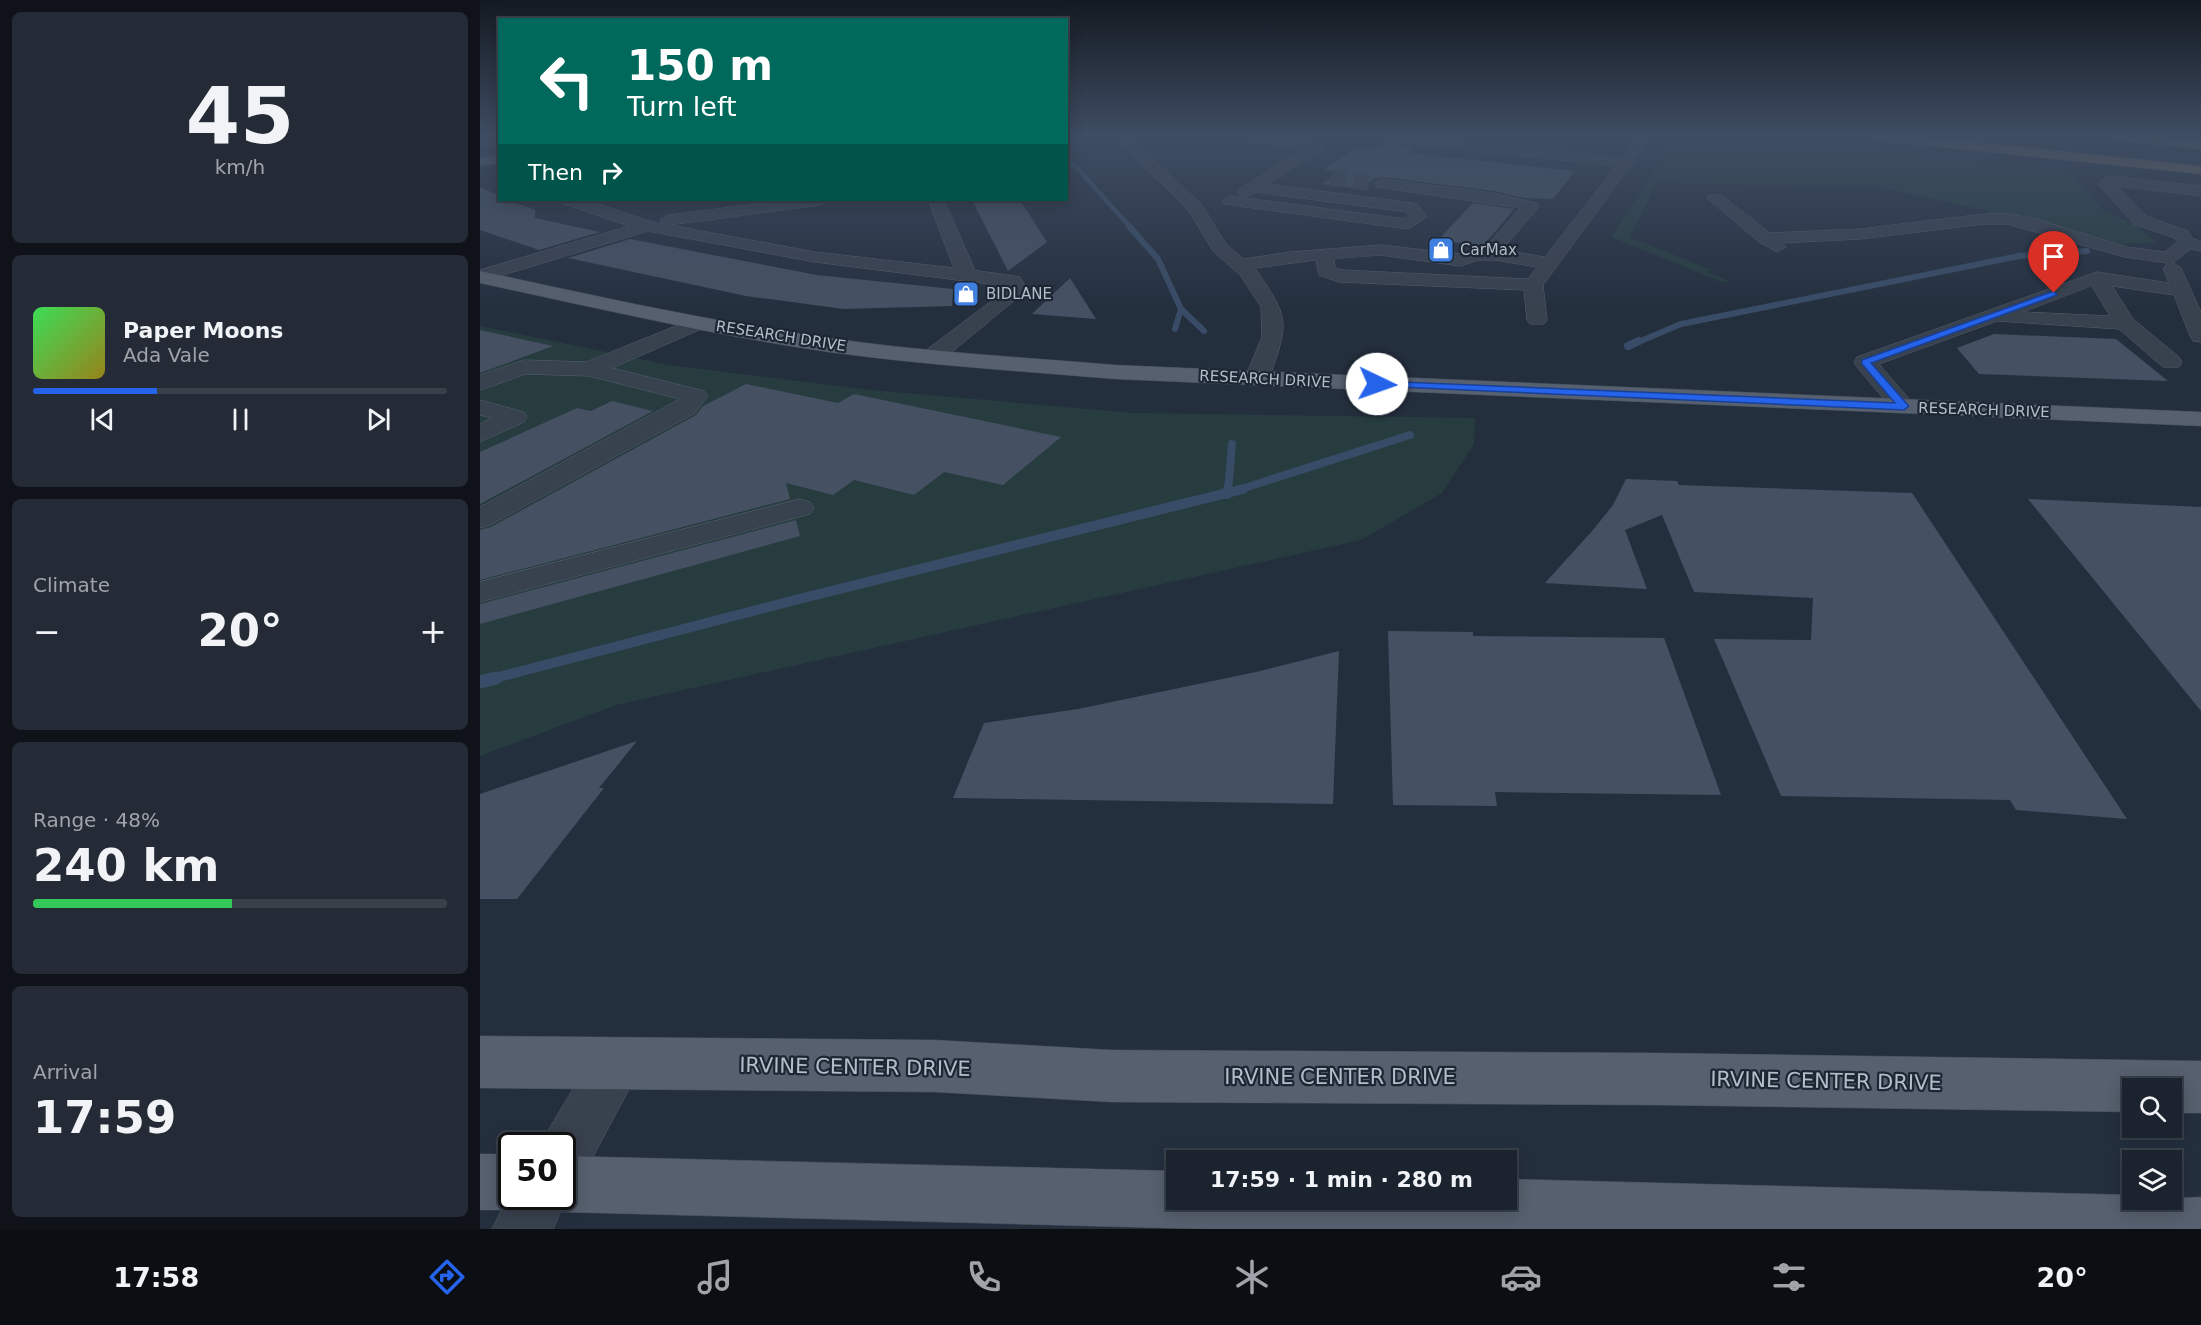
<!DOCTYPE html>
<meta charset="utf-8">
<style>
body{margin:0;font-family:"DejaVu Sans",sans-serif;background:#242b36;color:#f1f3f6;height:100vh;display:flex;flex-direction:column;font-size:22px;white-space:nowrap}
*{box-sizing:border-box;margin:0}
p{font-size:20px;color:#a0a4aa}
.icon{flex:none;width:33px;height:33px;fill:none;stroke:currentColor;stroke-width:2;stroke-linecap:round;stroke-linejoin:round}
.map{position:relative;flex:1;overflow:hidden}
.sheet{display:flex;flex-direction:column;gap:12px;padding:12px;background:#0f1319;width:480px}
.sheet>*{flex:none}
.top-card{position:absolute;left:18px;top:18px;width:570px;height:183px;border-radius:0px;box-shadow:0 3px 15px #0003,0 0 0 2px #39404a;background:#00695c;color:#fff;overflow:hidden}
.buttons{position:absolute;left:1642px;top:1078px;display:grid;gap:12px}
.buttons a{display:grid;place-items:center;width:60px;height:60px;border-radius:0px;background:#1b232e;box-shadow:0 3px 15px #0003,0 0 0 2px #39404a;font-size:30px}
.speed{position:absolute;left:18px;top:1132px;display:flex;gap:12px;font-size:30px;font-weight:700;text-align:center}
.speed>*{display:grid;place-content:center;width:78px;height:78px;border-radius:50%;background:#1b232e;box-shadow:0 3px 15px #0003,0 0 0 2px #39404a;line-height:1}
.speed .limit{border:3px solid #111;border-radius:9px;background:#fff;color:#111}
.pin{position:absolute;display:grid;place-items:center;width:51px;height:51px;color:#fff;margin:-62px -26px;border-radius:50% 50% 50% 0;rotate:-45deg;box-shadow:0 0 6px #0007}
.pin .icon{rotate:45deg}
.me{position:absolute;width:66px;margin:-33px;rotate:93deg;stroke-linejoin:round;filter:drop-shadow(0 0 4px #0008)}
.turn{display:flex;align-items:center;gap:21px;height:126px;padding:0 30px;font-size:27px}
.turn .icon{width:78px;height:78px;stroke-width:2.5}
.turn b{display:block;font-size:42px;line-height:51px}
.then{display:flex;align-items:center;height:57px;padding:0 30px;background:#0003;gap:12px;font-size:22px}
.big{font-size:45px;font-weight:800;line-height:1.1}
.sheet .tile{flex:1;display:flex;flex-direction:column;justify-content:center;gap:9px;min-width:0;padding:0 21px;border-radius:9px;background:#242b36}
.sheet .dial{align-items:center;gap:0}
.dial b{font-size:78px;line-height:1}
.song{display:flex;align-items:center;gap:18px}
.cover{width:72px;height:72px;border-radius:9px;background:linear-gradient(135deg,hsl(130 70% 55%),hsl(50 70% 35%))}
.played{height:6px;border-radius:3px;background:linear-gradient(90deg,#2563eb 30%,#39404a 30%)}
.keys{display:flex;justify-content:space-around;direction:ltr}
.heat{display:flex;justify-content:space-between;align-items:center;font-size:33px;direction:ltr}
.charge{height:9px;border-radius:4px;background:linear-gradient(90deg,#34c759 48%,#39404a 0)}
.trip{position:absolute;left:686px;top:1150px;width:351px;height:60px;border-radius:0px;background:#1b232e;box-shadow:0 3px 15px #0003,0 0 0 2px #39404a;font-weight:800;line-height:60px;text-align:center}
.dock{display:flex;height:96px;justify-content:space-around;align-items:center;background:#0b0e12;color:#a0a4aa}
.dock .icon{width:42px;height:42px}
.dock .active{color:#2563eb}
.dock b{font-size:27px;color:#f1f3f6}
main{display:flex;flex:1;min-height:0}
.map>svg:first-child{display:block}
.green{fill:#263c3f}
.lines{fill:none;stroke-linecap:round;stroke-linejoin:round}
.stream-far4{stroke:#394c67;stroke-width:4.5}
.stream-far3{stroke:#394c67;stroke-width:6}
.stream-far2{stroke:#394c67;stroke-width:8}
.stream-far1{stroke:#394c67;stroke-width:10}
.stream{stroke:#394c67;stroke-width:13}
.building{fill:#455162}
.minor-tunnel{stroke:#3a4453;stroke-width:15;stroke-dasharray:15 8;stroke-linecap:butt}
.minor-casing{stroke:#565f6c;stroke-width:1}
.major-casing{stroke:#414a57;stroke-width:1}
.highway-casing{stroke:#434c59;stroke-width:1}
.minor{fill:#38414e;fill-rule:evenodd}
.major{fill:#56606e;fill-rule:evenodd}
.highway{fill:#746855;fill-rule:evenodd}
.route{fill:#2563eb;stroke:#184099;stroke-width:1.5}
.labels{text-anchor:middle;dominant-baseline:central;stroke-width:4.5;stroke-linejoin:round;paint-order:stroke}
.far-poi-label{font-size:15px;fill:#b4bcc9;stroke:#1d2633;text-anchor:start}
.far-street-label{font-size:15px;fill:#b4bcc9;stroke:#1d2633}
.near-street-label{font-size:21px;fill:#b4bcc9;stroke:#1d2633}
</style>
<main>
<section class="sheet">
<div class="tile dial"><b>45</b><p>km/h</p></div>
<div class="tile">
<div class="song"><i class="cover"></i><div><b>Paper Moons</b><p>Ada Vale</p></div></div>
<div class="played"></div>
<div class="keys"><svg class="icon" aria-label="previous" viewBox="0 0 24 24"><path d="M18 5L8 12l10 7zM5 5v14"/></svg><svg class="icon" aria-label="pause" viewBox="0 0 24 24"><path d="M8 5v14M16 5v14"/></svg><svg class="icon" aria-label="next" viewBox="0 0 24 24"><path d="M6 5l10 7-10 7zM19 5v14"/></svg></div>
</div>
<div class="tile"><p>Climate</p>
<div class="heat"><a>−</a><b class="big">20°</b><a>+</a></div>
</div>
<div class="tile"><p>Range · 48%</p><b class="big">240 km</b><div class="charge"></div></div>
<div class="tile"><p>Arrival</p><b class="big">17:59</b></div>
</section>
<div class="map">
<svg width="1721" height="1229" viewBox="0 0 1721 1229">
<rect width="100%" height="100%" fill="#242f3e"/>
<!-- green -->
<g class="green">
<path d="M1197 136H1264L1588 170 1625 212 1658 226 1676 243 1643 244 1640 248 1515 216 1505 210 1393 186 1177 183 1150 237 1232 270 1227 272 1249 281 1242 282 1131 237Z"/>
<path d="M0 326 189 365 391 390 654 413 995 418 994 444 962 493 881 540 136 705 0 756Z"/>
</g>
<g class="lines">
<!-- stream-far4 -->
<path class="stream-far4" d="M586 160 599 170 650 227"/>
<!-- stream-far3 -->
<g class="stream-far3">
<path d="M649 226 678 259 701 309 695 329"/>
<path d="M701 309 724 331"/>
<path d="M1156 343 1201 324 1539 256 1607 251"/>
</g>
<!-- stream-far2 -->
<g class="stream-far2">
<path d="M1148 346 1159 341"/>
<path d="M748 490 752 444"/>
<path d="M758 490 930 435"/>
</g>
<!-- stream-far1 -->
<g class="stream-far1">
<path d="M747 494 748 489"/>
<path d="M11 679 319 599 763 489"/>
</g>
<!-- stream -->
<path class="stream" d="M0 682 16 678"/>
</g>
<!-- building -->
<g class="building">
<path d="M903 144 935 147 928 153 1095 171 1073 199 1044 198 1014 191 902 177 895 178 880 189 842 184 860 172 843 170 877 147 894 149Z"/>
<path d="M0 187 20 196V200H28L55 210V218L120 232 59 250 0 230Z"/>
<path d="M492 200H540L567 242 528 271Z"/>
<path d="M993 203 1034 209 1003 246 958 240Z"/>
<path d="M150 239 337 275 473 289 472 306 364 309 266 296 88 258Z"/>
<path d="M590 278 616 319 552 314Z"/>
<path d="M0 330 73 346 0 373Z"/>
<path d="M1514 334 1636 339 1688 381 1499 374 1477 348Z"/>
<path d="M266 384 358 403 374 394 581 437 523 485 464 472 434 495 374 480 353 495 306 483 310 499 0 580V530L11 527 216 415 223 406Z"/>
<path d="M132 401 173 411 0 504V452L97 408 111 411Z"/>
<path d="M1146 479 1197 481 1199 485 1432 493 1647 819 1536 810 1530 800 1301 796 1234 639 1331 640 1333 598 1214 592 1182 515 1145 530 1167 589 1065 583 1113 530 1133 505Z"/>
<path d="M1548 499 1721 507V711L1651 625Z"/>
<path d="M316 520 320 536 0 624V604Z"/>
<path d="M908 631 993 632V636L1184 638 1241 795 1015 792 1017 806 913 805Z"/>
<path d="M859 651 853 804 473 798 504 723 598 709 776 672Z"/>
<path d="M157 741 119 788H124L37 899H0V794Z"/>
</g>
<g class="lines">
<!-- minor-tunnel -->
<path class="minor-tunnel" d="M851 178 889 183"/>
<defs>
<g id="minor">
<path d="M634 136H648L722 205 746 244 764 259 810 252 901 245 980 254 1003 250 1040 208 897 187 894 184 902 179 1013 193 1057 203 1059 206 1057 209 1022 250 1065 257 1136 166 891 140 885 136H933L1142 158 1155 140 1152 136H1168L1170 139 1063 285 1067 320 1064 324H1050L1047 320 1044 290 859 282 839 275 836 260 775 268C809 318 810 321 789 378L785 383H769L765 378 782 337 781 307 761 276 733 251 709 211ZM901 255 980 266 999 260H1015L1057 267 1048 279 862 270 855 268 854 259Z"/>
<path d="M747 136H791L844 143V149L788 184 932 203 938 205 947 217 928 229 744 204 742 201 750 196 925 219 929 216 927 212 776 192 765 197 759 195 757 192 759 189 825 148 753 140Z"/>
<path d="M20 138V146L0 148V140Z"/>
<path d="M1630 176 1721 186V196L1637 186 1666 216 1708 231 1713 239 1721 241V251L1710 249 1693 263 1701 268 1721 312V342L1713 341 1710 336 1694 295 1632 286 1653 319 1699 357 1702 362 1699 367H1683L1639 329 1517 321 1399 364 1435 406 1432 411 1423 413 1414 411 1377 367 1374 362 1377 357 1617 272 1689 283 1683 268 1688 263 1645 257 1527 224H1504L1380 239 1302 243 1306 247 1297 252 1279 242 1227 198 1229 195H1241L1290 233 1380 229 1504 214H1527L1552 218 1647 247 1685 252 1697 242 1695 238 1654 224 1618 184ZM1612 286 1630 316 1543 312Z"/>
<path d="M79 200C114 196 149 218 183 224L180 220 188 215 308 200H349L341 205 189 225 335 252 474 268 448 200H464L494 268 493 270 540 277 547 290 461 361H445L442 356 445 351 526 290 525 286 335 262 168 231 0 282V270L149 226 81 203Z"/>
<path d="M219 317 226 319 229 323 226 327 132 368 224 391 228 396 215 413 10 525 0 528V507L200 399 109 376 46 374 0 390V375L44 360 106 362Z"/>
<path d="M0 400 44 412 47 417 44 422 0 442V424L12 418 0 415Z"/>
<path d="M320 499 330 502 334 508 330 514 0 602V582Z"/>
<path d="M136 1039 154 1047 162 1065 102 1177 82 1184V1146H59L118 1047Z"/>
<path d="M82 1185 87 1197 73 1229H12L32 1189V1197H82Z"/>
</g>
<g id="major">
<path d="M20 155V163L0 166V158Z"/>
<path d="M0 271C116 296 232 322 349 338 444 352 540 357 635 365L1721 412V426L635 379C540 371 444 365 349 352 232 335 116 308 0 283Z"/>
<path d="M0 1036 455 1040 631 1050 1179 1053 1721 1061V1113H1692V1089H1653V1112L1179 1105 631 1102 455 1092 0 1088Z"/>
<path d="M0 1154H32V1197H54L52 1202 32 1210H0Z"/>
<path d="M82 1156 696 1171V1200H1026V1179L1653 1195V1200L1721 1197V1229H723L82 1212 62 1204 59 1197H82Z"/>
</g>
<g id="highway">
<path d="M1387 136H1436L1721 166V174L1393 140Z"/>
<path d="M1630 136H1678L1721 141V149L1636 140Z"/>
</g>
</defs>
<!-- minor casing -->
<use href="#minor" class="minor-casing"/>
<!-- major casing -->
<use href="#major" class="major-casing"/>
<!-- highway casing -->
<use href="#highway" class="highway-casing"/>
<!-- minor -->
<use href="#minor" class="minor"/>
<!-- major -->
<use href="#major" class="major"/>
<!-- highway -->
<use href="#highway" class="highway"/>
</g>
<!-- sky -->
<linearGradient id="sky" x2="0" y2="1"><stop stop-color="#141a22"/><stop offset="0.44" stop-color="#3f4d63"/><stop offset="1" stop-color="#3f4d63" stop-opacity="0"/></linearGradient>
<rect width="1721" height="308" fill="url(#sky)"/>
<!-- route -->
<path class="route" d="M1574 291 1577 295 1391 363 1427 404 1429 406 1424 410 897 386 892 384 897 381 1415 403 1382 364V360Z"/>
<!-- icons -->
<defs>
<symbol id="shop-square" viewBox="-11 -11 22 22"><rect x="-9" y="-9" width="18" height="18" rx="4" fill="#3f7fe0" stroke="#1d2633"/><path d="M-5-2.5h2.3a2.7 3.5 0 0 1 5.4 0H5L5.5 6h-11ZM-1.5-2.5h3a1.5 2.3 0 0 0-3 0Z" fill="#fff"/></symbol>
</defs>
<g fill-rule="evenodd">
<use href="#shop-square" x="946" y="235" width="30" height="30"/>
<use href="#shop-square" x="471" y="279" width="30" height="30"/>
</g>
<g class="labels">
<!-- far-poi labels -->
<g class="far-poi-label">
<text x="980" y="250">CarMax</text>
<text x="506" y="294">BIDLANE</text>
</g>
<!-- far-street labels -->
<g class="far-street-label">
<text transform="translate(301 336) rotate(9)">RESEARCH DRIVE</text>
<text transform="translate(785 379) rotate(3)">RESEARCH DRIVE</text>
<text transform="translate(1504 410) rotate(2)">RESEARCH DRIVE</text>
</g>
<!-- near-street labels -->
<g class="near-street-label">
<text transform="translate(375 1067) rotate(1)">IRVINE CENTER DRIVE</text>
<text x="860" y="1077">IRVINE CENTER DRIVE</text>
<text transform="translate(1346 1081) rotate(1)">IRVINE CENTER DRIVE</text>
</g>
</g>
</svg>
<div class="buttons">
<a><svg class="icon" aria-label="search" viewBox="0 0 24 24"><circle cx="10" cy="10" r="6"/><path d="M15 15l6 6"/></svg></a>
<a><svg class="icon" aria-label="layers" viewBox="0 0 24 24"><path d="M12 4l9 5-9 5-9-5zM3 14l9 5 9-5"/></svg></a>
</div>
<div class="speed"><div class="limit">50</div></div>
<div class="pin" style="left:1574px;top:293px;background:#d93025"><svg class="icon" aria-label="arrive" viewBox="0 0 24 24"><path d="M6 21V4h12l-3 4 3 4H6"/></svg></div>
<svg class="me" style="left:897px;top:384px" viewBox="-20 -20 40 40"><circle r="19" fill="#fff"/><path d="M0-13L10 11 0 6-10 11z" fill="#2563eb"/></svg>
<div class="trip">17:59 · 1 min · 280 m</div>
<div class="top-card">
<div class="turn"><svg class="icon" aria-label="left" viewBox="0 0 24 24"><path d="M17 20v-9H6M10 6l-5 5 5 5"/></svg><div><b>150 m</b>Turn left</div></div>
<div class="then">Then<svg class="icon" aria-label="right" viewBox="0 0 24 24"><path d="M7 20v-9h11M14 6l5 5-5 5"/></svg></div>
</div>
</div>
</main>
<nav class="dock">
<b>17:58</b>
<svg class="icon active" aria-label="directions" viewBox="0 0 24 24"><path d="M12 3l9 9-9 9-9-9zM9 14v-3h6M13 9l2 2-2 2"/></svg>
<svg class="icon" aria-label="music" viewBox="0 0 24 24"><path d="M9 18V5l10-2v13"/><circle cx="6" cy="18" r="3"/><circle cx="16" cy="16" r="3"/></svg>
<svg class="icon" aria-label="phone" viewBox="0 0 24 24"><path d="M5 4h4l2 5-3 2q2 4 5 5l2-3 5 2v4C11 20 4 13 5 4z"/></svg>
<svg class="icon" aria-label="climate" viewBox="0 0 24 24"><path d="M12 3v18M4 7l16 10M4 17L20 7"/></svg>
<svg class="icon" aria-label="car" viewBox="0 0 24 24"><path d="M5 17H2v-5l4-1 3-4h7l3 4 3 1v5h-3M9 17h6M6 11h13"/><circle cx="7" cy="17" r="2"/><circle cx="17" cy="17" r="2"/></svg>
<svg class="icon" aria-label="filters" viewBox="0 0 24 24"><path d="M4 7h16M4 17h16"/><circle cx="9" cy="7" r="2"/><circle cx="15" cy="17" r="2"/></svg>
<b>20°</b>
</nav>
